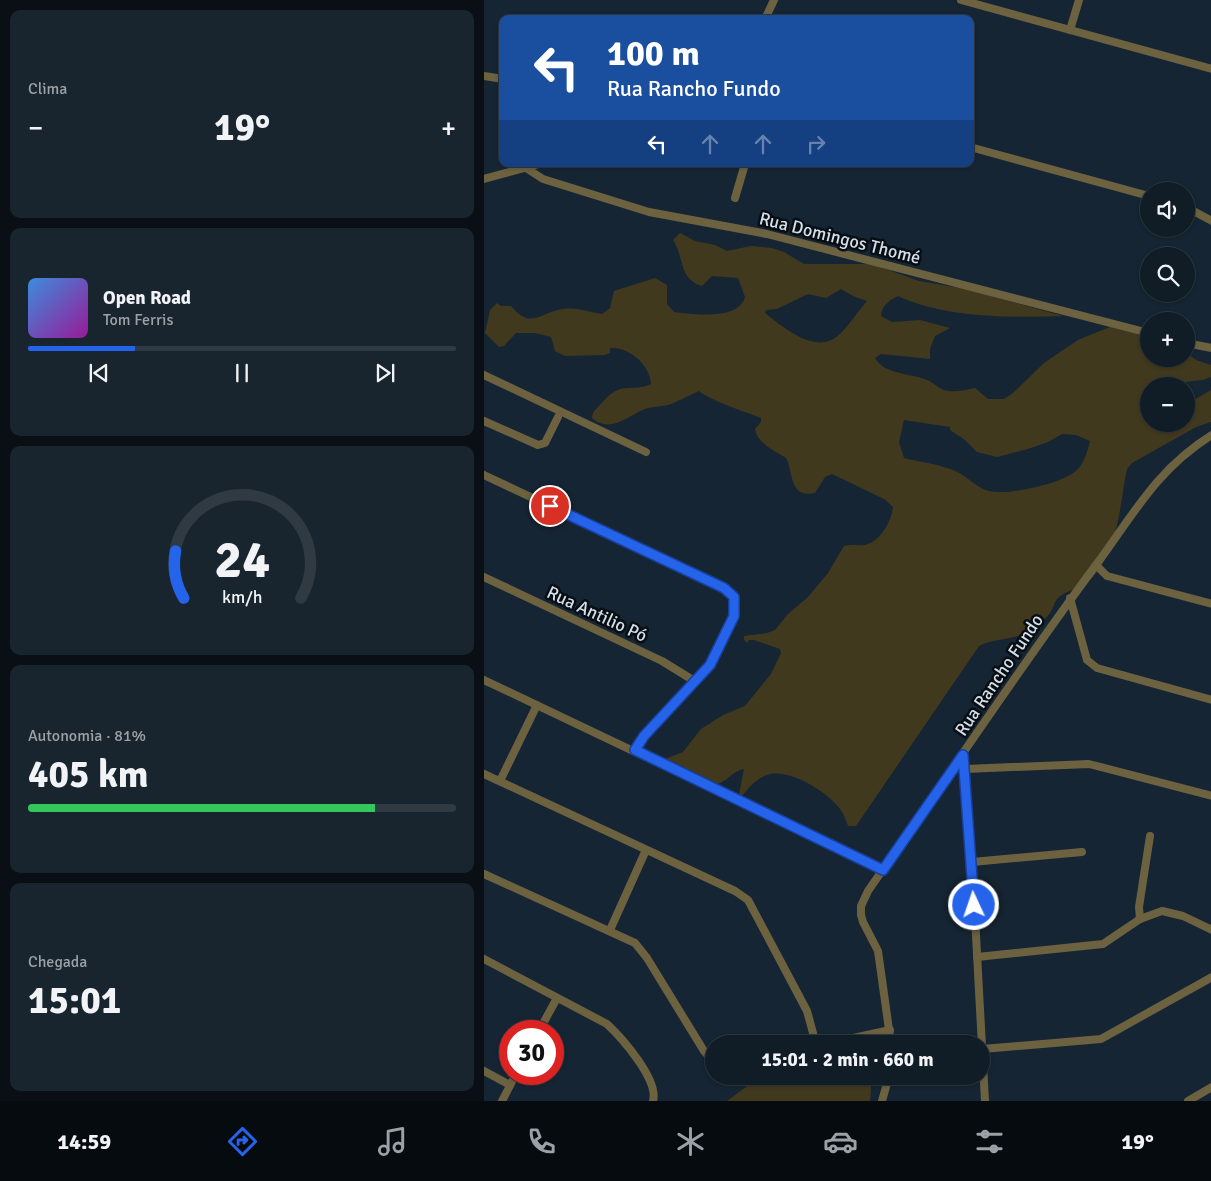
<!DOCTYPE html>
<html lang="pt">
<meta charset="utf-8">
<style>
body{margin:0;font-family:Signika,sans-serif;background:#19252e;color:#f1f3f6;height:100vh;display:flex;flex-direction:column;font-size:19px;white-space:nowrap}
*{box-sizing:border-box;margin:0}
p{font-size:16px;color:#9ca1a7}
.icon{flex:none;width:28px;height:28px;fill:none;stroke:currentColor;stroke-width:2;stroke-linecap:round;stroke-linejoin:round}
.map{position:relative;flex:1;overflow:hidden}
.details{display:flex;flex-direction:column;gap:10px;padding:10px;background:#090f15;width:484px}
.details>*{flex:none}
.hud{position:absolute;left:15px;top:15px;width:475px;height:152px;border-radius:10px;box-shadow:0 1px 4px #0004,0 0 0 1px #303a43;background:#1a4fa0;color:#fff;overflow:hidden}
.buttons{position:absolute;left:656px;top:182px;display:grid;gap:10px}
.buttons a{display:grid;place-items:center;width:55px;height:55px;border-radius:50%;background:#101c26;box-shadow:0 1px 4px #0004,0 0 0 1px #303a43;font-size:25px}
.speed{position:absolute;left:15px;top:1020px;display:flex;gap:10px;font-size:25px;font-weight:700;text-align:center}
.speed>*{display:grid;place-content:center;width:65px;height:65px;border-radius:50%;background:#101c26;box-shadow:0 1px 4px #0004,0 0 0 1px #303a43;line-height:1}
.speed .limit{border:8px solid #d22;background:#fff;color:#111}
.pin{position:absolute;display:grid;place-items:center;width:42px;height:42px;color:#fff;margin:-21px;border:2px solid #fff;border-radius:50%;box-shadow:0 1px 5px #0007}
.me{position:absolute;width:55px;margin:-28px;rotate:357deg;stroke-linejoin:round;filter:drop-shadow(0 0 4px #0008)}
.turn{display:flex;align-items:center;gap:18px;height:105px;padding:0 25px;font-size:22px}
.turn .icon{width:65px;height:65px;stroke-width:2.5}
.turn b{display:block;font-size:35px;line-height:42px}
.lanes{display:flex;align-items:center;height:48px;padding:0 25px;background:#0003;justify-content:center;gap:25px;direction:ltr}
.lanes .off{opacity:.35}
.big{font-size:38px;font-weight:800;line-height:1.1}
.details .card{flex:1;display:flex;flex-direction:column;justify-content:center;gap:8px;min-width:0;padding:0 18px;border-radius:10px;background:#19252e}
.details .dial{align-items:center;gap:0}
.dial svg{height:130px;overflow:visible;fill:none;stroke:#303a43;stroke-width:7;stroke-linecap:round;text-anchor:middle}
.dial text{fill:#f1f3f6;stroke:none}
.song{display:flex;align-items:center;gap:15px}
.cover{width:60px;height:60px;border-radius:8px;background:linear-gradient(135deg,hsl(210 70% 55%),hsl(300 70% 35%))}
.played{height:5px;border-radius:2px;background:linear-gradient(90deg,#2563eb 25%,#303a43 25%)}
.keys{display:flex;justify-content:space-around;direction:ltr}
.heat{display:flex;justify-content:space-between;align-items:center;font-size:28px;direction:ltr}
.charge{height:8px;border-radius:4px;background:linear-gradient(90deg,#34c759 81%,#303a43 0)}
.trip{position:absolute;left:221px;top:1035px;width:285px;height:50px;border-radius:25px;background:#101c26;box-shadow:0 1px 4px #0004,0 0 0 1px #303a43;font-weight:800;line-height:50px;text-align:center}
.tabs{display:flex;height:80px;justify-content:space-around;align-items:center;background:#060b0f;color:#9ca1a7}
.tabs .icon{width:35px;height:35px}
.tabs .selected{color:#2563eb}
.tabs b{font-size:22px;color:#f1f3f6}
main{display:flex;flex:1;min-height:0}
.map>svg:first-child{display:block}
.green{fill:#41391e;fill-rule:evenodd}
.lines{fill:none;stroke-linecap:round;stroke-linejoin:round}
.minor{stroke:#6c6240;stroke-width:8}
.route-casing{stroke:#184099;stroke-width:12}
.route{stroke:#2563eb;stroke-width:9}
.labels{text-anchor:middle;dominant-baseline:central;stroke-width:5;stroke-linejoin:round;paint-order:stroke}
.street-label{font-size:18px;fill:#d5dee8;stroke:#070e14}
</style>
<main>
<section class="details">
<div class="card"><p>Clima</p>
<div class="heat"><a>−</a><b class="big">19°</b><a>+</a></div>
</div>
<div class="card">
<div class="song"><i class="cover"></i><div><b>Open Road</b><p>Tom Ferris</p></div></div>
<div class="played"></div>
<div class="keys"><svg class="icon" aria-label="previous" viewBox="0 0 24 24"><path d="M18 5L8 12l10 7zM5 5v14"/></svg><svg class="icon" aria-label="pause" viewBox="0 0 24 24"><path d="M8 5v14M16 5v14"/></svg><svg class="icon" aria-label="next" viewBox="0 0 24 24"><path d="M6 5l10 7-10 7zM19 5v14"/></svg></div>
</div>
<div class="card dial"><svg viewBox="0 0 100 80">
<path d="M14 69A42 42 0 1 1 86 69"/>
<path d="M14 69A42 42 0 0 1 9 40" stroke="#2563eb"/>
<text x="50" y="56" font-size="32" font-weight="700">24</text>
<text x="50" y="72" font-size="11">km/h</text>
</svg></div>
<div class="card"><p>Autonomia · 81%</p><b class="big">405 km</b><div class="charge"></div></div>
<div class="card"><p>Chegada</p><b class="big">15:01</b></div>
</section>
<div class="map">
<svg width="728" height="1101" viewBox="0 0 728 1101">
<rect width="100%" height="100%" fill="#162533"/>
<!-- green -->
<g class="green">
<path d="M196 233 211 241 231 245 243 251 267 246 288 248 300 252 320 264H388L435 281 482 289 579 316C527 318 461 318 414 296 404 301 398 306 397 316L408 322 436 320 466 328 451 336 446 349V359L397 354 391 358C401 375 427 373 443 380 449 382 454 388 460 390 469 393 481 390 491 388L504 399H520L529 393 560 363 594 340 633 324 665 335V359H702L703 353 712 360 727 365V377L719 380 665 386V395L660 400 662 408 665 411V424H702L703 404 727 390V422L712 427 648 463 643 469C635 507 635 551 606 580 597 589 581 590 573 599 570 603 569 609 566 613 560 621 551 628 542 632 527 641 510 638 495 646L372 826H364C362 821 360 814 356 809 344 792 304 767 283 775 271 779 265 788 257 797L255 794 260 769C249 771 245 779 236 783 218 791 216 773 205 770 197 768 189 767 181 765V759L199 752 217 729 239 715 261 706 287 674 297 653 296 649 270 640H265L263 643 260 640V636L283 633 291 630 304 614 324 597 344 573 360 546C367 544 374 546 381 545 397 541 407 522 409 507L400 499 348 474 341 477 331 493C305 498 310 474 302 458 291 451 273 443 271 429L277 422V418C262 412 225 400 215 391 206 395 197 400 187 404 179 407 169 406 161 409 144 416 126 434 108 418 108 412 112 409 116 405 138 378 145 394 167 384 166 365 146 347 126 348V353L121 355 81 356 71 351 67 337 51 333H32L20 346 15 347 1 333 6 310 13 303 17 306H27C47 330 54 313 79 309 90 307 106 312 118 314L126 308 130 291 171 278 183 285V304L190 312C207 314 255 321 261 297L254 278 228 276 218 286C195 280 200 256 189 240ZM357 289 369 296 383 301C374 311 366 324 356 334 333 357 299 327 281 313L282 310 293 309 324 294 342 298ZM420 420 466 427V430L481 440 493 452 513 457 544 449 564 442 578 434 592 435 606 441C603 452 601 461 594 469 581 483 532 493 513 492 494 492 485 476 469 470 454 464 436 462 420 458L415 442Z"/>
<path d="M277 1076H388L386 1101H243Z"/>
</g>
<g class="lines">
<!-- minor -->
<g class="minor">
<path d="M477 0 728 69"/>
<path d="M281 19 290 0"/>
<path d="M586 30 595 0"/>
<path d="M0 76 19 79"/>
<path d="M486 147 665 196"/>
<path d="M42 168 59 179 165 212 283 234 665 333"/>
<path d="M0 179 55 164"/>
<path d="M251 198 261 164"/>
<path d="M702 207 728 221"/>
<path d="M702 343 728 348"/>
<path d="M0 375 162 452"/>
<path d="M0 421 54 445 61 443 74 417"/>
<path d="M0 475 240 588 250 597 251 616 226 665 160 736 151 750"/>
<path d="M612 565 623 576 728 604"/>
<path d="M0 577 178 661 212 682"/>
<path d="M586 598 603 660 613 668 728 700"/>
<path d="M0 680 399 870"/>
<path d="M479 755 488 862 501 1101"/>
<path d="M481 769 605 764 728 796"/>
<path d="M0 774 251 891 264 900 323 1011 332 1044"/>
<path d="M16 781 53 705"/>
<path d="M488 862 598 852"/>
<path d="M0 874 151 943 163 958 220 1051 230 1062"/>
<path d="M656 919 655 907 666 836"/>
<path d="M126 930 162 850"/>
<path d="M493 957 619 944 656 919 678 911 699 916 728 930"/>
<path d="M0 959 123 1024C138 1038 175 1080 169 1101"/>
<path d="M55 1031 73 998"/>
<path d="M342 1044 406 1030"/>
<path d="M407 1044 394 951 379 922 377 915V906L384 891C460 782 533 671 612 565 649 515 673 469 728 435"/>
<path d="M498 1049 617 1039 728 977"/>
<path d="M0 1071 26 1085"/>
<path d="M18 1101 32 1074"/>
<path d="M398 1101 405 1076"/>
<path d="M704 1101 728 1087"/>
</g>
</g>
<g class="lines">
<defs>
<path id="route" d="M66 506 240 588 250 597V616L226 665 160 736 151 750 399 870 479 755 490 905"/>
</defs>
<!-- route casing -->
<use href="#route" class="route-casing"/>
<!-- route -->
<use href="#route" class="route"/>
</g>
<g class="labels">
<!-- street labels -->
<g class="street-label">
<text transform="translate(356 238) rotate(14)">Rua Domingos Thomé</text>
<text transform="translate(113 614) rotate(25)">Rua Antilio Pó</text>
<text transform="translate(515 675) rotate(-56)">Rua Rancho Fundo</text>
</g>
</g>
</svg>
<div class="buttons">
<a><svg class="icon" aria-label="sound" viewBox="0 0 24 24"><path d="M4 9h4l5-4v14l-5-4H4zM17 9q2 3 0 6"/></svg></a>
<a><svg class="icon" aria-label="search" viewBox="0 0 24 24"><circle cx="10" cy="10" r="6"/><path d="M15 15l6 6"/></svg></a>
<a>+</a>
<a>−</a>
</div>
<div class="speed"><div class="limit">30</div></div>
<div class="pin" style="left:66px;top:506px;background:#d93025"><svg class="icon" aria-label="arrive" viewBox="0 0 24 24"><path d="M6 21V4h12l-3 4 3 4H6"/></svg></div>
<svg class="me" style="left:490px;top:905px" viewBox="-20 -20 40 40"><circle r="17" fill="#2563eb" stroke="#fff" stroke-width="3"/><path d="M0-11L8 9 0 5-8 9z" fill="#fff"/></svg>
<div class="trip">15:01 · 2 min · 660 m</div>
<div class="hud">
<div class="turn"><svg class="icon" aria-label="left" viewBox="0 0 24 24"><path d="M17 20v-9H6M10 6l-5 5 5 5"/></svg><div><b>100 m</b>Rua Rancho Fundo</div></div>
<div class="lanes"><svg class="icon" aria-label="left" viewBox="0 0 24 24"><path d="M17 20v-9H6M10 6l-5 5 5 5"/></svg><svg class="icon off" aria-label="ahead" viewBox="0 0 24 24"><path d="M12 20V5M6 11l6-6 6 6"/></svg><svg class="icon off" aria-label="ahead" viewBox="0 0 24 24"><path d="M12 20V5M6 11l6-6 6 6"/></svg><svg class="icon off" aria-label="right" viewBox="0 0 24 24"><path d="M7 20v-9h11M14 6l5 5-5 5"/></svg></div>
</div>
</div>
</main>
<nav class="tabs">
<b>14:59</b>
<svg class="icon selected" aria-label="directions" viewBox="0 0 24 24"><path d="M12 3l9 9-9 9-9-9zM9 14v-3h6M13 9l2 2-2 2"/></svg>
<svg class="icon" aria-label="music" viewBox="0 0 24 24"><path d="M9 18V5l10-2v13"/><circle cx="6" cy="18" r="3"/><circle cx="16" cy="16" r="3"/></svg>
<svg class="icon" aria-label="phone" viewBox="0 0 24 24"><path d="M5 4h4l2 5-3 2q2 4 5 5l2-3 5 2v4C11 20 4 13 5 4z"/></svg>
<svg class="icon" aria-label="climate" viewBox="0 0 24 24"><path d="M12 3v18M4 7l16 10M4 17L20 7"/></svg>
<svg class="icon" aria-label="car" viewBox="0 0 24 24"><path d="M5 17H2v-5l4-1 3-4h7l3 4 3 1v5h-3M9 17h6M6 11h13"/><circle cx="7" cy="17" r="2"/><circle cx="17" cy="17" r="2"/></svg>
<svg class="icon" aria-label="filters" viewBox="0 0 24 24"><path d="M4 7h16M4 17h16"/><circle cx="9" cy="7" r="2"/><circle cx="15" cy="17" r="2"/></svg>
<b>19°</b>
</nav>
